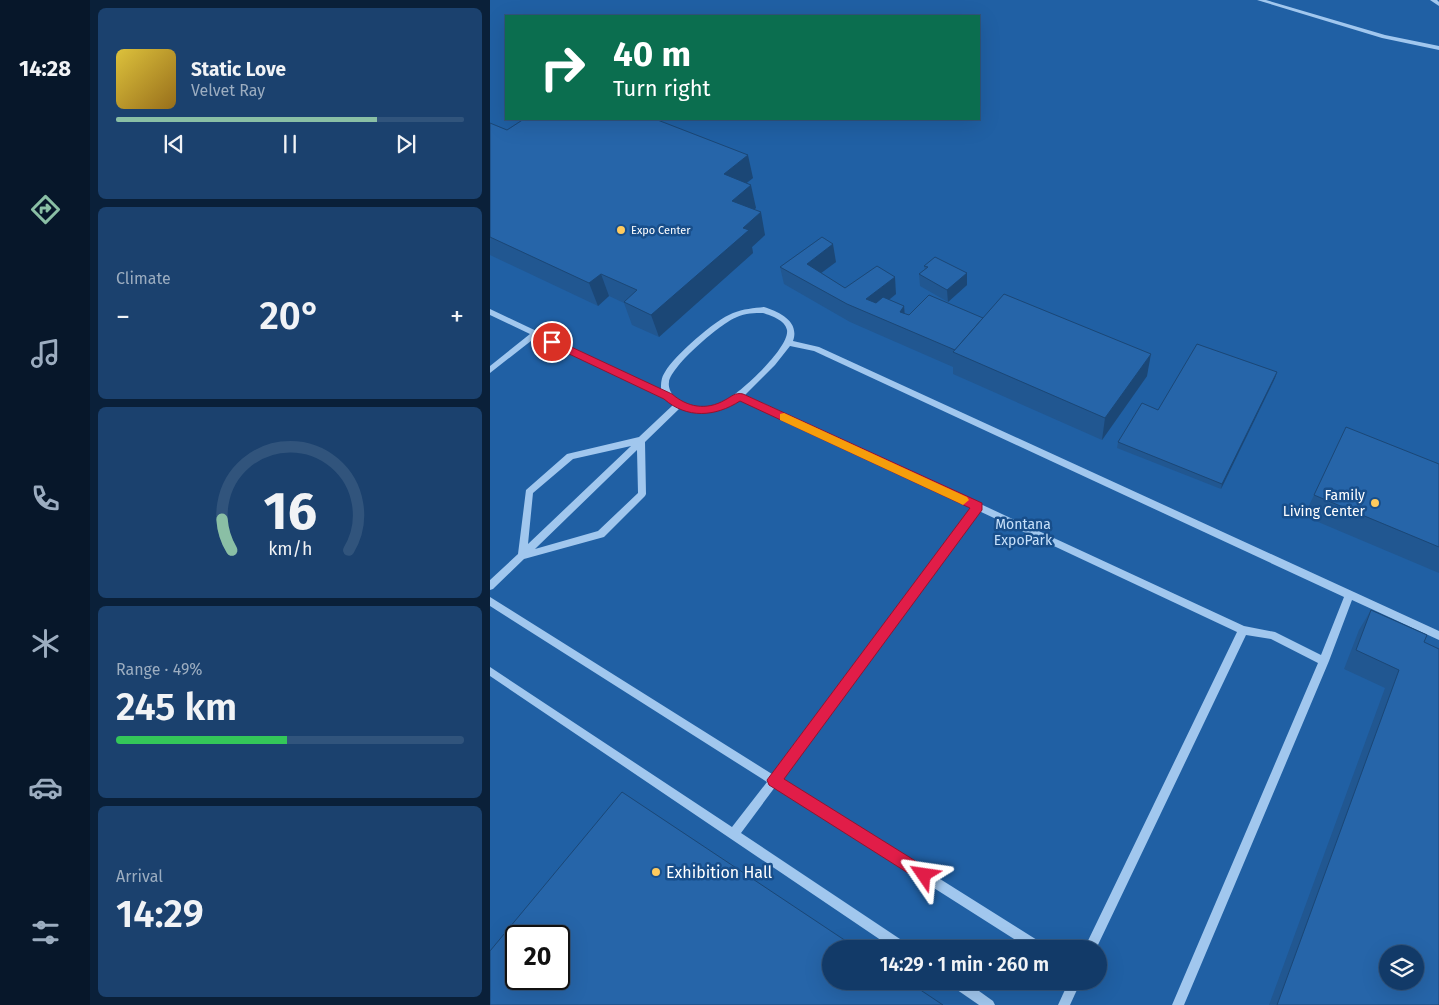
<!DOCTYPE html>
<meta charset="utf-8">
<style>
body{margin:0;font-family:"Fira Sans",sans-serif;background:#1b416e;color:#f1f3f6;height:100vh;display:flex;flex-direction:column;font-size:19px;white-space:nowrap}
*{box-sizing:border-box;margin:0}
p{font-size:16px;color:#9cadc0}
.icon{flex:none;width:28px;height:28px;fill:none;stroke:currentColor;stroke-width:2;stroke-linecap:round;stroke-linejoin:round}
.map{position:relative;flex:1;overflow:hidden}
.sheet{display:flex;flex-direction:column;gap:8px;padding:8px;background:#0a2039;width:400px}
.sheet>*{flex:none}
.hud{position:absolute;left:15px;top:15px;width:475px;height:105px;border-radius:0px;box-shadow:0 5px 20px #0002,0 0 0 1px #31547c;background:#0b6e4f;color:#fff;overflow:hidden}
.controls{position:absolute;left:889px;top:945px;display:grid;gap:10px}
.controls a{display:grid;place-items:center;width:45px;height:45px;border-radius:50%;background:#123a68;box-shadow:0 5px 20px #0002,0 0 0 1px #31547c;font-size:25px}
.speed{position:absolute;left:15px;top:925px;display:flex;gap:10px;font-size:25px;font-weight:700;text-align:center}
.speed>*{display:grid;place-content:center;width:65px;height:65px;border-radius:50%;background:#123a68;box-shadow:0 5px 20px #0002,0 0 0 1px #31547c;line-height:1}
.speed .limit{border:2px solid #111;border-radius:8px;background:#fff;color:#111}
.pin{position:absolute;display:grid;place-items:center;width:42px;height:42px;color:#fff;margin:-21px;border:2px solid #fff;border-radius:50%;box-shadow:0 1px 5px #0007}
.me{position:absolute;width:55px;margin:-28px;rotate:302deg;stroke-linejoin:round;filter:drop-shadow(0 0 4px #0008)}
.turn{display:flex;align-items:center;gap:18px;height:105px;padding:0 25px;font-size:22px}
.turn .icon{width:65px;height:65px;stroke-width:2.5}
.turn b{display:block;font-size:35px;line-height:42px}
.big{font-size:38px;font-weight:600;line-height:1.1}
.sheet .card{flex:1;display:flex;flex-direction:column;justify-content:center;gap:8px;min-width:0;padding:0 18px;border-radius:8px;background:#1b416e}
.sheet .dial{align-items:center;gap:0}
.dial svg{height:130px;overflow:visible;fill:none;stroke:#31547c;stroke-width:7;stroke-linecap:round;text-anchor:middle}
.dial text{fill:#f1f3f6;stroke:none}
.song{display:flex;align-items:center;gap:15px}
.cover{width:60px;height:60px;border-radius:8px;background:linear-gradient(135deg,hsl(50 70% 55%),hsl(40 70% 35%))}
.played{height:5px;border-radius:2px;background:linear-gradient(90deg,#8abfa5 75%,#31547c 75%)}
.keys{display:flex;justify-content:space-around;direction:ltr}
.heat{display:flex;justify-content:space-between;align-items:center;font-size:28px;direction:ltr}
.charge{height:8px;border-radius:4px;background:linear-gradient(90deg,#34c759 49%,#31547c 0)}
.trip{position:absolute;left:332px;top:940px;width:285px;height:50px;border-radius:25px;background:#123a68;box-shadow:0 5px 20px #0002,0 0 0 1px #31547c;font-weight:600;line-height:50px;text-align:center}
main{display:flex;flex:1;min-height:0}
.menu{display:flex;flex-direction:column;width:90px;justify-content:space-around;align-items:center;background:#07172a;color:#9cadc0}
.menu .icon{width:35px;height:35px}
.menu .on{color:#8abfa5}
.menu b{font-size:22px;color:#f1f3f6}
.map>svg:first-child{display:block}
.green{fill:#2060a4;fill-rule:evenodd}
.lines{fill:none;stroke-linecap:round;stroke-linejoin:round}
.minor{fill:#a1c7ee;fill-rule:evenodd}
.wall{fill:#215791}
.shaded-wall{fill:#1b4776}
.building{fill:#2665a9;stroke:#1b4776;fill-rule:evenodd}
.route{fill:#e11d48;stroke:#92132f}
.slow{fill:#f59e0b}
.poi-dot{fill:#ffcb5e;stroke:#184e8a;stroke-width:2}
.labels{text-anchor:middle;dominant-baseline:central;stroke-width:5;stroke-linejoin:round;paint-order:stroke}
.far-poi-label{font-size:11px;fill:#fff;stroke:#184e8a;text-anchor:start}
.poi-label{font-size:14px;fill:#fff;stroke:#184e8a;text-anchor:end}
.park-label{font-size:14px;fill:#c7e0fa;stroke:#184e8a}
.near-poi-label{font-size:16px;fill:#fff;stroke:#184e8a;text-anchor:start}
</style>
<main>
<nav class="menu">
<b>14:28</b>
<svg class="icon on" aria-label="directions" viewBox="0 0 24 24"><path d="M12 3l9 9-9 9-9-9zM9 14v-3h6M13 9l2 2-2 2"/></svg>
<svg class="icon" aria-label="music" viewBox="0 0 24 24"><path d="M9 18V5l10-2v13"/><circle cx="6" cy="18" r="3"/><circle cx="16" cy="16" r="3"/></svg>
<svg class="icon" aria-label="phone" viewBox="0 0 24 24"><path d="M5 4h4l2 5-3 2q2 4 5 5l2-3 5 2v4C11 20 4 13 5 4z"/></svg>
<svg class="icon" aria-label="climate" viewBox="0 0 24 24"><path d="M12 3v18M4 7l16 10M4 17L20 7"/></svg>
<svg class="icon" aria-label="car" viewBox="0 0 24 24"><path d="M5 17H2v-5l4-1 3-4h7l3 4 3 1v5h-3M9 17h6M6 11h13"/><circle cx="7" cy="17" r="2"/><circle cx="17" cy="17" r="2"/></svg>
<svg class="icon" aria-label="filters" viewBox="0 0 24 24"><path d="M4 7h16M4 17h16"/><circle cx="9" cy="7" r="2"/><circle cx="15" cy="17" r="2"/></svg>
</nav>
<section class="sheet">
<div class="card">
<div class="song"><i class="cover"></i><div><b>Static Love</b><p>Velvet Ray</p></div></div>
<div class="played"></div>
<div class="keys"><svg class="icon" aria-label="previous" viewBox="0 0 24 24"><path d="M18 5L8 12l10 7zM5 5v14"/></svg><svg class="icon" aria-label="pause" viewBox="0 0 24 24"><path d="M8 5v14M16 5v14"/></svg><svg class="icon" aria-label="next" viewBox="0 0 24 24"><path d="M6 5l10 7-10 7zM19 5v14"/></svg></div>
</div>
<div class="card"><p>Climate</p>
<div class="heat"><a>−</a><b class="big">20°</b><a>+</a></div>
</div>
<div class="card dial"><svg viewBox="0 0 100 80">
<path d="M14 69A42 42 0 1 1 86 69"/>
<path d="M14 69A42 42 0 0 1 8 50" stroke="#8abfa5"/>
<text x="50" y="56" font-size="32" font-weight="700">16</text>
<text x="50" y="72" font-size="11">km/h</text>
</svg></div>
<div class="card"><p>Range · 49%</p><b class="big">245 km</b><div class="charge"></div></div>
<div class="card"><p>Arrival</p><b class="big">14:29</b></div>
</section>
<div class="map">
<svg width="949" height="1005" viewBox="0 0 949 1005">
<rect width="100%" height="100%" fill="#184e8a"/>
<!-- green -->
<path class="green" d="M0 0H949V1005H0ZM16 16H489V119H16ZM26 936H69V979H26ZM341 949H609V981H341ZM898 954H925V981H898Z"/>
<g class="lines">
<!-- minor -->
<g class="minor">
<path d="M767 0H776L895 35 949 46V50L892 38Z"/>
<path d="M940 0H947L949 2V6Z"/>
<path d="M274 307C289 312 310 321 303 341L329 347 949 631V640L862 600 839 661 694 1005H682L828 663 781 639 756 635 606 949H594L747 632 489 511 291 779 555 945 557 949H540L285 787 251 833 419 945 421 949H404L0 676V667L242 827 277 782 0 606V597L282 774 481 508 250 400C230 414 212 415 190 408L155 442 156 494 155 496 114 537 34 559 3 589 0 590V580L28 554 36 490 77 454 149 437 183 405 177 400 46 337 0 373V366L40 334 0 315V309L171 390C171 383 171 378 175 372 185 355 225 320 243 313 253 309 264 308 274 307ZM273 313C282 316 295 320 297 330 300 348 248 395 233 402 226 406 218 407 211 407 202 406 193 404 186 398 181 394 178 388 179 382 182 365 231 323 247 317 255 313 265 313 273 313ZM300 346 324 351 854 597 831 655 785 632 754 626 255 395 285 365ZM141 446 38 544 43 493 83 459ZM147 450 148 493 108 531 45 549Z"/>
<path d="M458 981H475L503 1001 505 1005H489L460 985Z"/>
<path d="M579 981H591L580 1005H568Z"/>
</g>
</g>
<!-- wall -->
<g class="wall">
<path d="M31 119H165L263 178 256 183 266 208 264 210 275 235 262 247 263 253 169 337 142 325 134 303 119 296 108 306 0 255V123L17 130 32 120Z"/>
<path d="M346 262 331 273 355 288 406 294 399 300 414 306 415 314 419 315 493 318 657 376 612 440 463 374V367L360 322 294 284 290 267Z"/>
<path d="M434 266 477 273V285L458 302 430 286 429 274 435 270Z"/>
<path d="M787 372 785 378 731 489 627 448 628 442Z"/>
<path d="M949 464V573L814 516 824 495Z"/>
<path d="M881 610 934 642 949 1005H779L895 688 854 669 869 630Z"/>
</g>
<!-- shaded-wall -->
<g class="shaded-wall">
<path d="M258 155 263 178 239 197 234 174Z"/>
<path d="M261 185 266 208 247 224 242 201Z"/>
<path d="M271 212 275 235 262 247 263 253 169 337 161 315 253 228Z"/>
<path d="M343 244 346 262 319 282 317 264Z"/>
<path d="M477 273V285L458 302 457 290Z"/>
<path d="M111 274 119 296 108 306 99 283Z"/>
<path d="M405 277 406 294 381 314 376 299Z"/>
<path d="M414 306 415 323 410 312Z"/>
<path d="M661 354 657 376 612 440 615 418Z"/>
<path d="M787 372 785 378 731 489 732 484Z"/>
</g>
<!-- building -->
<g class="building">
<path d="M34 119H165L258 155 234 174 261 185 242 201 271 212 253 228 259 230 161 315 134 302 147 290 111 274 99 283 0 237V123L17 130Z"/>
<path d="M332 237 343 244 317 264 355 288 387 266 405 277 376 299 386 303 393 297 414 306 410 312 419 315 439 295 493 318 465 350 357 304 290 267Z"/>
<path d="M445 257 477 273 457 290 429 274 438 267 434 266Z"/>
<path d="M514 294 661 354 615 418 463 352Z"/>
<path d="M707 344 787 372 732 484 628 442 652 403 668 410Z"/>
<path d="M856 427 949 464V547L824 495Z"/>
<path d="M881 610 937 635 934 642 949 649V1005H787L909 670 866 650ZM898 954H925V981H898Z"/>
<path d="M132 792 368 949H341V981H417L453 1005H0V951ZM26 936H69V979H26Z"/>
</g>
<!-- route -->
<path class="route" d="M62 338 182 394C197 407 216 411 235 400 241 397 245 392 253 394L492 503V510L294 779 440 870 442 875 440 880 434 882 429 880 279 785 277 780 480 508 250 401C225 417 197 419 174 399L58 344V339Z"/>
<!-- slow -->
<path class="slow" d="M294 413 477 497 479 500 473 505 469 503 290 420V414Z"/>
<!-- markers -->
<g class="poi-dot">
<circle cx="131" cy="230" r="5"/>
<circle cx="885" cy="503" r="5"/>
<circle cx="166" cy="872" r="5"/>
</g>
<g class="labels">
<!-- far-poi labels -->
<g class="far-poi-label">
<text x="141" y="230">Expo Center</text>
</g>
<!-- poi labels -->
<g class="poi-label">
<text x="875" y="495">Family<tspan x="875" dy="16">Living Center</tspan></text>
</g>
<!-- park labels -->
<g class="park-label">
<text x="533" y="524">Montana<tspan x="533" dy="16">ExpoPark</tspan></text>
</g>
<!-- near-poi labels -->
<g class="near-poi-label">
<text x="176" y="872">Exhibition Hall</text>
</g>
</g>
</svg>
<div class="controls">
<a><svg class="icon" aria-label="layers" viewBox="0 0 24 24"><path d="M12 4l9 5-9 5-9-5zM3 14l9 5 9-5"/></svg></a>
</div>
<div class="speed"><div class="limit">20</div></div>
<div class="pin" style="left:62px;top:342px;background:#d93025"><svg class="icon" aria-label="arrive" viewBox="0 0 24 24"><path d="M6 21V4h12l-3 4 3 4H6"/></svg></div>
<svg class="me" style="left:434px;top:875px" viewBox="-20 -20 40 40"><path d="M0-17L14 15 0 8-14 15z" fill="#e11d48" stroke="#fff" stroke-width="4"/></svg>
<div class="trip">14:29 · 1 min · 260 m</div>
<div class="hud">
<div class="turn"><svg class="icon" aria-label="right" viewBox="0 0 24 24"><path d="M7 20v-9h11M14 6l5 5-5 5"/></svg><div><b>40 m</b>Turn right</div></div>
</div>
</div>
</main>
